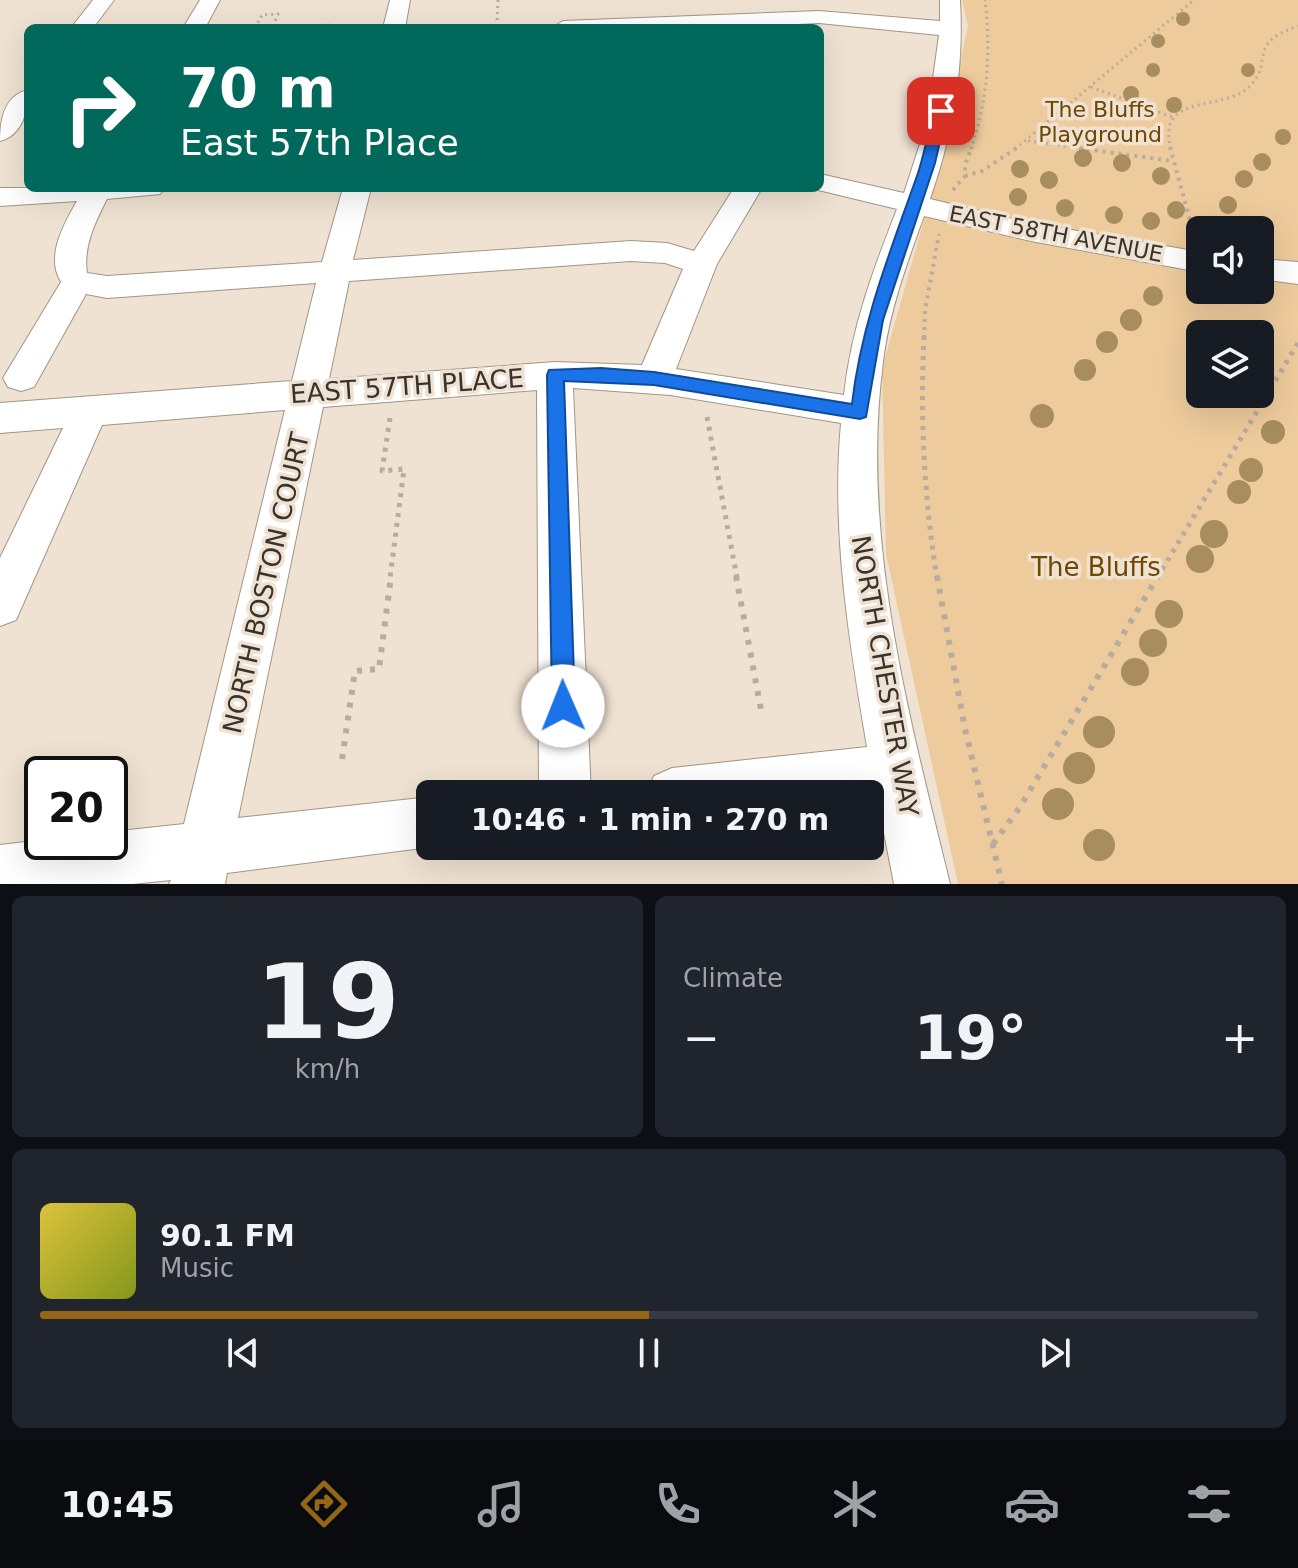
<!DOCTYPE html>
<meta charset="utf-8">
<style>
body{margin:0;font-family:"DejaVu Sans",sans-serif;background:#20242c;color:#f1f3f6;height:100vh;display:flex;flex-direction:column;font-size:30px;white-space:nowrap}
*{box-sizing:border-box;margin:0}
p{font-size:26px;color:#9ea1a6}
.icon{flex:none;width:44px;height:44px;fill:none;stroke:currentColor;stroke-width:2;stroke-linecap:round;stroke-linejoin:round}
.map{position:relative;height:884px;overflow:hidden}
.sheet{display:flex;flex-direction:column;gap:12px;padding:12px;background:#0d0f14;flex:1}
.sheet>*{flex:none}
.guide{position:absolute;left:24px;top:24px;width:800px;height:168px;border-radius:12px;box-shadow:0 8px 32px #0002;background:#00695c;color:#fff;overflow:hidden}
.fabs{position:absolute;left:1186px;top:216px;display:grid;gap:16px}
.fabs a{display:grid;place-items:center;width:88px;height:88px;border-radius:12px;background:#171b24;box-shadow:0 8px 32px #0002;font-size:40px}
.speed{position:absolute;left:24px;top:756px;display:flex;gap:16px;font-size:40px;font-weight:700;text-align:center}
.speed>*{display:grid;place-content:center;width:104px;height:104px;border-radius:50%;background:#171b24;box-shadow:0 8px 32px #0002;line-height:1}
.speed .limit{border:4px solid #111;border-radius:12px;background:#fff;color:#111}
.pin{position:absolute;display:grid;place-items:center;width:68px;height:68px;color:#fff;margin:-34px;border-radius:16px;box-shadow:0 4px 12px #0006}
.me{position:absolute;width:88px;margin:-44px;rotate:359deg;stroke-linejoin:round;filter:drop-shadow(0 0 6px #0008)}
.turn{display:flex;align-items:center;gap:28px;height:168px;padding:0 24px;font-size:36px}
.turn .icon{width:104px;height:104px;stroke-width:2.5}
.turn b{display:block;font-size:56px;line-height:68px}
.big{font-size:60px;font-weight:800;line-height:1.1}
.sheet .card{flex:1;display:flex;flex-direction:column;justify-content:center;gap:12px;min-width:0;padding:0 28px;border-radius:12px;background:#20242c}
.sheet .dial{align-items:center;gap:0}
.dial b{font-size:104px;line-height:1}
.song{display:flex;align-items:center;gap:24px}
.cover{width:96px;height:96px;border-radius:12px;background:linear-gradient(135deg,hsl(50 70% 55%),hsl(70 70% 35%))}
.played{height:8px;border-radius:4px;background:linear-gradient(90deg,#956615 50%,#363941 50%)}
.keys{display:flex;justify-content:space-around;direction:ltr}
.heat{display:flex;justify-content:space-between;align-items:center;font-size:44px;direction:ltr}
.sheet .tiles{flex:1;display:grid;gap:12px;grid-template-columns:1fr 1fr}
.card:last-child{grid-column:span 2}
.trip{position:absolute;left:416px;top:780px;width:468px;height:80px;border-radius:12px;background:#171b24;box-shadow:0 8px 32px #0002;font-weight:800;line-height:80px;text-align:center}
.tab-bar{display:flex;height:128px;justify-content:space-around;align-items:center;background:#090b0e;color:#9ea1a6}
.tab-bar .icon{width:56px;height:56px}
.tab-bar .current{color:#956615}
.tab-bar b{font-size:36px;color:#f1f3f6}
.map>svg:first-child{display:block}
.green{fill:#eecb9c;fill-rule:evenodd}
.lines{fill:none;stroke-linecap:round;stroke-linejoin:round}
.minor-casing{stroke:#a19586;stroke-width:2}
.path-far3{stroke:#b7ac9f;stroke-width:3;stroke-dasharray:2 4;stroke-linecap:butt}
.path-far2{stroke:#b7ac9f;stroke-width:4;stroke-dasharray:3 5;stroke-linecap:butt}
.path-far1{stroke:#b7ac9f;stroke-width:5;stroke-dasharray:4 6;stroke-linecap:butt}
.path{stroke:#b7ac9f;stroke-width:6;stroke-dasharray:5 8;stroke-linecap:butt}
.minor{fill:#fff;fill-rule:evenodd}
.tree{fill:#a88d5e}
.route{fill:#1a73e8;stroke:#114b97;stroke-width:2}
.labels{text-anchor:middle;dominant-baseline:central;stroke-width:7;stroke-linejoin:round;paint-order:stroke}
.far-park-label{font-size:22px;fill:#6e4700;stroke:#efe2d2}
.far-street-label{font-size:22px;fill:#38332d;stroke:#efe2d2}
.street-label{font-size:26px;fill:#38332d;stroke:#efe2d2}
.park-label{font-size:26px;fill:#6e4700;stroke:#efe2d2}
</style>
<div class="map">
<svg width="1298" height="884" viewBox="0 0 1298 884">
<rect width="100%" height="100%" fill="#efe2d2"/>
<!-- green -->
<path class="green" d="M962 0H1298V884H958L886 554 882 368 930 199 968 26ZM1200 230H1260V290H1200ZM1200 334H1260V394H1200Z"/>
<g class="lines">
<defs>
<g id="minor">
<path d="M93 0H114L93 28H71Z"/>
<path d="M200 0H220L205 28H183Z"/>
<path d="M390 0H410L405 28H383Z"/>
<path d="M940 0H960C964 70 953 133 930 199L1031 223 1200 252V272L1031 241 924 216C907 263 889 311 883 362 860 538 909 716 950 884H894L877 797 870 798V794H646L654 776 672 768 867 747C849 641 831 531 841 423L670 395 573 388 591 794H539L537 390 323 407 238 818 430 797V846H438L227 873 225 884H169L171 880 132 884H0V845L42 840 110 842V832L184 824 285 410 102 425 16 620 0 626V558L63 428 0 433V403L292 381 316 283 107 298 86 294 34 387 21 391 8 387 3 378 61 282C45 256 64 224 77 201L0 206V188H164L160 194 107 199C95 222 83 247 87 273L107 276 322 262 343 188H371L353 260 631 241 667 243 694 251 734 188H762L717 264 676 369 844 395C851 329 873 270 897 209L810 188H820V174L904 193 927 122 939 35 819 23 715 28H552L563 21 819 11 940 21ZM631 261 665 263 683 269 642 365 555 362 329 379 349 281Z"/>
<path d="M28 90C28 110 23 135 0 141 0 120 4 95 28 90Z"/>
<path d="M1260 259 1298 262V284L1260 279Z"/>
</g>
</defs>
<!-- minor casing -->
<use href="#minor" class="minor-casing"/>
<!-- path-far3 -->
<g class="path-far3">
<path d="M497 20 498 0"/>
<path d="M255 28 262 15 278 14 272 28 328 25V28"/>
<path d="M1091 87 1172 117"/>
<path d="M1028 141 1086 149"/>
<path d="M971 149C988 100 991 51 985 0"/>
<path d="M1015 149 1194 0"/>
<path d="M1171 149C1155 91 1226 113 1251 85 1275 58 1245 45 1298 26"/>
</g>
<!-- path-far2 -->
<g class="path-far2">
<path d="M1071 147 1172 161"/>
<path d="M1170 147 1194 235"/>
<path d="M965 176 982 171 1018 147"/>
<path d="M953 190 965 176V165L972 147"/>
<path d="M924 338 925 310 939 234"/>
</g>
<!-- path-far1 -->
<g class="path-far1">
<path d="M924 336C920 417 924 498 937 578"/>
<path d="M707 417 737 578"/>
<path d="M390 418 382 471 404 469 390 578"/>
<path d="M1157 578 1298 343"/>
</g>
<!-- path -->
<g class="path">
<path d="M736 576 762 715"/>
<path d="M937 576 965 729 1002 884"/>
<path d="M342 759 355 671 379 669 391 576"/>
<path d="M993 844 1020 807 1158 576"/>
</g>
<!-- minor -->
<use href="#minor" class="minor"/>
</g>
<!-- trees -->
<g class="tree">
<circle cx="1183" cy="19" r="7"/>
<circle cx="1158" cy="41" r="7"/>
<circle cx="1153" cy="70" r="7"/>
<circle cx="1248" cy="70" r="7"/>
<circle cx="1131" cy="94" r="8"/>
<circle cx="1174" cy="105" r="8"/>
<circle cx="1283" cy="137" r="8"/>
<circle cx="1083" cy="158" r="9"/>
<circle cx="1262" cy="162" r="9"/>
<circle cx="1122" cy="163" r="9"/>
<circle cx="1020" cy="169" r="9"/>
<circle cx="1161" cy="176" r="9"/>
<circle cx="1244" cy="179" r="9"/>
<circle cx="1049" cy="180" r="9"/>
<circle cx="1018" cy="197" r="9"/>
<circle cx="1228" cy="205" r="9"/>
<circle cx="1065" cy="208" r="9"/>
<circle cx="1176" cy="210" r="9"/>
<circle cx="1114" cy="215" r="9"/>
<circle cx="1151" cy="221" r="9"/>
<circle cx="1153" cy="296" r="10"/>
<circle cx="1131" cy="320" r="11"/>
<circle cx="1107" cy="342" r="11"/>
<circle cx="1085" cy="370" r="11"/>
<circle cx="1042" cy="416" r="12"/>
<circle cx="1273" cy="432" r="12"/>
<circle cx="1251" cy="470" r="12"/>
<circle cx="1239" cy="492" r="12"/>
<circle cx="1214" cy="534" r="14"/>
<circle cx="1200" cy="559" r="14"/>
<circle cx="1169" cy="614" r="14"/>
<circle cx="1153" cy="643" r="14"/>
<circle cx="1135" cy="672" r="14"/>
<circle cx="1099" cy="732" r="16"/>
<circle cx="1079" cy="768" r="16"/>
<circle cx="1058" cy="804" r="16"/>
<circle cx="1099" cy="845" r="16"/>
</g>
<!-- route -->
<path class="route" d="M937 108 947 111 935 163 883 320 866 417 860 419 654 385 564 381 575 706 571 714 563 718 555 714 552 706 547 375 549 370 601 368 654 372 852 404C861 323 891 250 918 173 925 152 928 129 937 108Z"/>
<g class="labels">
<!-- far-park labels -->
<g class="far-park-label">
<text x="1100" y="109">The Bluffs<tspan x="1100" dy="25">Playground</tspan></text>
</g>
<!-- far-street labels -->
<g class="far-street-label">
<text transform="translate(1056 234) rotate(11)">EAST 58TH AVENUE</text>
</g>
<!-- street labels -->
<g class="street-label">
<text transform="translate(407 386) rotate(-4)">EAST 57TH PLACE</text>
<text transform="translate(266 583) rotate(-77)">NORTH BOSTON COURT</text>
<text transform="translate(885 676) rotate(80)">NORTH CHESTER WAY</text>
</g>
<!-- park labels -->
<g class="park-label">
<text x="1096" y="567">The Bluffs</text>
</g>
</g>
</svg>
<div class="fabs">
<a><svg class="icon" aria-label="sound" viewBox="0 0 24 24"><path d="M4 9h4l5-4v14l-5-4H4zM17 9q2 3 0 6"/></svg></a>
<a><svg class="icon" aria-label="layers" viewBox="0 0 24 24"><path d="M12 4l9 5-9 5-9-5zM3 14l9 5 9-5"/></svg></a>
</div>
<div class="speed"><div class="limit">20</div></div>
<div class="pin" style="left:941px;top:111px;background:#d93025"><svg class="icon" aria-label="arrive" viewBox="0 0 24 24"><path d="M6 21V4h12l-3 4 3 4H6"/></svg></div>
<svg class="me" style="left:563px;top:706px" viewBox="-20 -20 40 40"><circle r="19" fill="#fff"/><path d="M0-13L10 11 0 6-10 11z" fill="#1a73e8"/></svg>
<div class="trip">10:46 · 1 min · 270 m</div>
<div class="guide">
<div class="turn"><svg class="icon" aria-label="right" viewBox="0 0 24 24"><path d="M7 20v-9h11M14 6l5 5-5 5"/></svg><div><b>70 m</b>East 57th Place</div></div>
</div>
</div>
<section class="sheet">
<div class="tiles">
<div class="card dial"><b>19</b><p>km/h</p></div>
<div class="card"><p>Climate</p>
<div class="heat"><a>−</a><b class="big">19°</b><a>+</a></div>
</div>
<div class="card">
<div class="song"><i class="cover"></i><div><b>90.1 FM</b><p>Music</p></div></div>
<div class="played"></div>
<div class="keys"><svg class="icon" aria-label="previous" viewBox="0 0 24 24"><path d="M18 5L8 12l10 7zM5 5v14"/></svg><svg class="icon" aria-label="pause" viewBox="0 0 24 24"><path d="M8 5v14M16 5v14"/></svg><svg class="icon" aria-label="next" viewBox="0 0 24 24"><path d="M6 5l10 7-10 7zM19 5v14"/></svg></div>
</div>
</div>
</section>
<nav class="tab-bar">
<b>10:45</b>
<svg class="icon current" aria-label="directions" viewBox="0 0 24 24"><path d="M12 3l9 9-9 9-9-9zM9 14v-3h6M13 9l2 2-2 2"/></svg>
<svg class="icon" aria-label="music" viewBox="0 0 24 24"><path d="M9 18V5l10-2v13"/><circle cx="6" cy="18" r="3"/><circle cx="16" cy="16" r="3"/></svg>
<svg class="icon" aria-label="phone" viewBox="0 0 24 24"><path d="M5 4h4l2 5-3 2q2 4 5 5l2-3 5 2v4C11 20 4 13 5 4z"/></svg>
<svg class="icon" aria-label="climate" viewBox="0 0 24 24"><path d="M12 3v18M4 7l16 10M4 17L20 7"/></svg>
<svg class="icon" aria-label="car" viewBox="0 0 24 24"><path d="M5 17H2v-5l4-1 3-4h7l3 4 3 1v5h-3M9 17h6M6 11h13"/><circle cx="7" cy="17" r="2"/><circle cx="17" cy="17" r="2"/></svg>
<svg class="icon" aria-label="filters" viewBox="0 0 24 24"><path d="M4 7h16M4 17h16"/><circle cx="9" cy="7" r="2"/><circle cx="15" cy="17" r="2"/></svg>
</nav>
